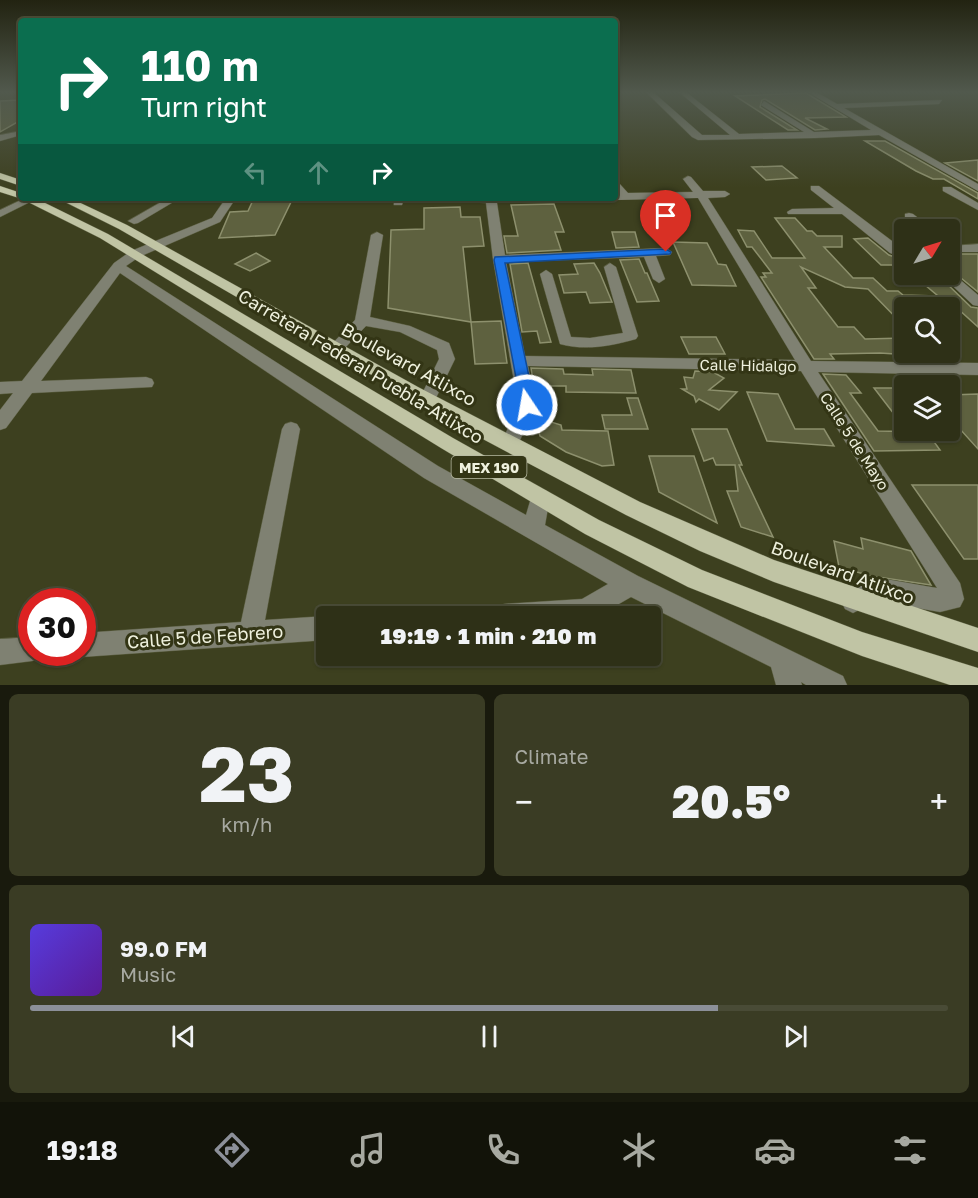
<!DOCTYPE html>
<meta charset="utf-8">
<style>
body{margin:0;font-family:"Golos Text",sans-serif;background:#3a3c24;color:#f1f3f6;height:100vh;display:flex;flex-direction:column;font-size:22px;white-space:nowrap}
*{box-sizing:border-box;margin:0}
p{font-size:20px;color:#a7a9a1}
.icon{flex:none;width:33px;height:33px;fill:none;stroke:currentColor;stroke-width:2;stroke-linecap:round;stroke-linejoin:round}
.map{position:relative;height:685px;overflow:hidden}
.panel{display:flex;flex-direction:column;gap:9px;padding:9px;background:#191a0d;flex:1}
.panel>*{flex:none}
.hud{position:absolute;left:18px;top:18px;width:600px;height:183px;border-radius:6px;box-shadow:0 2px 4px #0004,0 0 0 2px #494b36;background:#0b6e4f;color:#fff;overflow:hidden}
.needle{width:39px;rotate:52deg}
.controls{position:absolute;left:894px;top:219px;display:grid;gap:12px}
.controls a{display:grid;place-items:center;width:66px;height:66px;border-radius:6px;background:#2e3017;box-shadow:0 2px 4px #0004,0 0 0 2px #494b36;font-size:30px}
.speed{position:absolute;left:18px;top:588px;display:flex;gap:12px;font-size:30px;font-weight:700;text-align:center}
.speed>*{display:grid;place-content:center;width:78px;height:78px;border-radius:50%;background:#2e3017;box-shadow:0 2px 4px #0004,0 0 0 2px #494b36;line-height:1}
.speed .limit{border:9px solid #d22;background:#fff;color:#111}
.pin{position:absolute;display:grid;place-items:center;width:51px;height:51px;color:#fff;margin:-62px -26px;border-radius:50% 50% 50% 0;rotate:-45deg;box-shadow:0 0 6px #0007}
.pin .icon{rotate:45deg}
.me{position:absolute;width:66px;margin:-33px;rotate:348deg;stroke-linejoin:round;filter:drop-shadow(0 0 4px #0008)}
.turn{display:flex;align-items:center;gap:21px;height:126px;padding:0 24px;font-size:27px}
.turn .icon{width:78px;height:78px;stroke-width:2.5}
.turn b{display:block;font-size:42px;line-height:51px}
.lanes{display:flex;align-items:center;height:57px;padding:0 24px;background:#0003;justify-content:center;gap:30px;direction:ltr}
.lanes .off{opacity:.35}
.big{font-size:45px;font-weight:800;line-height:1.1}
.panel .tile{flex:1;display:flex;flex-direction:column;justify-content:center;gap:9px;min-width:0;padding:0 21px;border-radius:9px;background:#3a3c24}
.panel .dial{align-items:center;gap:0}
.dial b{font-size:78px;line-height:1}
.song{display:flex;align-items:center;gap:18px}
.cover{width:72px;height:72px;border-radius:9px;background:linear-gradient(135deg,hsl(250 70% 55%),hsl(270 70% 35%))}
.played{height:6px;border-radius:3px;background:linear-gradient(90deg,#8c9099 75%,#494b36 75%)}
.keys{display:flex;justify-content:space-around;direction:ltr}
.heat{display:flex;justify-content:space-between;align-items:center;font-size:33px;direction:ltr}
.panel .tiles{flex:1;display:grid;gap:9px;grid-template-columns:1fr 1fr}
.tile:last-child{grid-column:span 2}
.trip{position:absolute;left:316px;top:606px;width:345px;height:60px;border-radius:6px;background:#2e3017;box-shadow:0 2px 4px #0004,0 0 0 2px #494b36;font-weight:800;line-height:60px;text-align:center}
.dock{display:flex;height:96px;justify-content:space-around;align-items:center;background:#121309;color:#a7a9a1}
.dock .icon{width:42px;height:42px}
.dock .on{color:#8c9099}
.dock b{font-size:27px;color:#f1f3f6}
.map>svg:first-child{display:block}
.building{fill:#5e613f;stroke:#8d906d;stroke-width:1.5}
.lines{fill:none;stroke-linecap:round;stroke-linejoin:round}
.minor-casing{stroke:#595c3e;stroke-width:1}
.major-casing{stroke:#595c3e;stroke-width:1}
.minor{fill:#7f8172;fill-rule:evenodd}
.major{fill:#c0c4a4;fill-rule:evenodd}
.route{fill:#1a73e8;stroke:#114b97;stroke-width:1.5}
.labels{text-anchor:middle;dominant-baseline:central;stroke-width:6;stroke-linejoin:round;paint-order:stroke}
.shield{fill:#333515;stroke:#b7b9a2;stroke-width:1.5}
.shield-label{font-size:14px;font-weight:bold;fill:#eff1de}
.street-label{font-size:15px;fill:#eff1de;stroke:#333515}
.near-street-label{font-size:18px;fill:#eff1de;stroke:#333515}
</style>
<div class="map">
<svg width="978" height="685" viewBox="0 0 978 685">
<rect width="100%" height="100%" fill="#3d401f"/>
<!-- building -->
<g class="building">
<path d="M806 93 846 117 805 118 827 129 815 130 765 99 762 100 760 107 797 130H788L735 96Z"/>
<path d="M21 100V120L0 132V101Z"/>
<path d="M865 141H885L978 193V199L944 179H933L916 171Z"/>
<path d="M978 160V181L945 163Z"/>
<path d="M782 166 797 178 766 180 752 167Z"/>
<path d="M254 198H293L275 235 219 238 230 212 248 211Z"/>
<path d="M554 204 564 232H555L561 250 507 253 504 236H518L511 205Z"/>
<path d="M460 207 461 217H480L484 246 463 247 471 322 388 308 391 230 424 229V208Z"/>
<path d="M775 218H795L807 231H812L817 236H842V247H824L853 278H873L887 291H898L903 295 938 296 919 280 942 279 971 307 978 308V327L957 308H904V326L868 289 845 287 801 267 816 288H808L838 327H854L865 339 904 338V352H917L924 360H900L895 354 880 353 830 354 834 359H814L761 277H766L763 273H772L752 247H747L738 230 754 231 772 258H805Z"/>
<path d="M612 232H635L639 247 616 248Z"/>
<path d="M868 238 889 255 904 260V276L892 265H881L854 239Z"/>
<path d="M673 242 707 243 718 264 726 265 736 286 692 285Z"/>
<path d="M256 253 270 261 250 271 235 264Z"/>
<path d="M950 254H978V292L950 269Z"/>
<path d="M639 259 645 273H647L659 301 637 302 620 260Z"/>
<path d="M528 263 540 306 551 342 540 343 537 331 522 332 510 264Z"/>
<path d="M594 263 600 273 612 302 590 303 586 292 564 293 559 275 578 274 574 264Z"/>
<path d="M501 321 507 363 475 364 471 322Z"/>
<path d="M681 337H716L725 354H689Z"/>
<path d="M531 368 563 369 564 374 593 375 592 369 631 370 636 393 566 392V386H534Z"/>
<path d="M695 371 713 372 724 378 709 390 737 392 719 410 699 399 696 402 694 396 682 389H687L684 377 693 378Z"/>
<path d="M823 374 846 375 861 393H850L878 431 927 432 940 450 874 451Z"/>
<path d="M914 376 939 377 947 386H922Z"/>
<path d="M874 388H904V427Z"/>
<path d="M747 392 778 394 795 429H824L834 446 767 441Z"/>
<path d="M978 394V449L950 418V395Z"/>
<path d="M627 398H638L648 429H605L602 415H632Z"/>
<path d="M535 417 561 425 562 430 608 431 614 465 602 466 566 452 540 436Z"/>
<path d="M692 429H727L742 465H739L773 537 741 527 727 491H738L735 465H716L713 458 704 461Z"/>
<path d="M649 456H694L717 523 659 492Z"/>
<path d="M912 485H978V559H964Z"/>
<path d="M861 538 911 551 931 585 871 576 839 567 834 541 863 549Z"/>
</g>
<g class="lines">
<defs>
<g id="minor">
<path d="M646 92H653L702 135H730L679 92H686L739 134 804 132 761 105 764 101 814 132 871 130 808 92H816L837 104 942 100 939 104 844 108 978 184V191L879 135 815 138 698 140 692 137Z"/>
<path d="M21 131V135L0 141V135Z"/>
<path d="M688 176 691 177 703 191H725L730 194 725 197 708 198 811 361 978 363V375L818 372 960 583 964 599 960 607 940 612 876 601 853 613 845 609 841 601 845 593 874 577 937 588 801 371 528 366 536 405 516 449 510 451 504 449 501 444 518 405 493 259 486 203 460 201 455 198H615V194H617L615 181 618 182 628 193 693 192 683 179ZM698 198 795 360 525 356 506 262 644 257 653 279 659 283 665 279 656 256 670 255 672 252 666 248 505 255 497 203Z"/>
<path d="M811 186H819L904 250V258L890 253 842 214H788L787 212 792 209 834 208 811 190Z"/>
<path d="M943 187H951L978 203V210L943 191Z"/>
<path d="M25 198 36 199 0 217V210Z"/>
<path d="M168 198H180L138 223 134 224 128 221Z"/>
<path d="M226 198H236L220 222 139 257 126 266 438 466 526 515 533 491 540 488 547 491 550 497 545 525 638 576 843 676 847 685H806L801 682 802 685H776L771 667 631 597 598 616H492L496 608 504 604 582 599 608 584 424 478 120 273 41 381 146 377 152 379 154 383 152 387 32 393 6 428 0 430V410L13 393 0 394V382L22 381 114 263 131 251 212 218Z"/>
<path d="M394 198H404L402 205H394Z"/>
<path d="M909 213 913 214 934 230H921L905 218V214Z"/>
<path d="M377 232 383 235 370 317 410 326 449 343 455 359 434 402 428 404 422 402 420 398 439 359 437 350 400 332 366 326 342 351 337 352 329 347 355 320 371 235Z"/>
<path d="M978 244V252H950V246Z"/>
<path d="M610 263 616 267 638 336 636 339C611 346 585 351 560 344L540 274 546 270 552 274 571 337 590 338 623 333 604 267Z"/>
<path d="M950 271 978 295V306L973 305 940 274H950Z"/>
<path d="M291 422 297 424 300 429 265 620 327 616V640L82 657 73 654 82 652V633L241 622 282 429 285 424Z"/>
<path d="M32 637V652H43L41 658 32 661 0 665V639Z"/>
</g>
<g id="major">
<path d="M0 173 21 180V186L0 179Z"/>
<path d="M0 186 21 193V198H35L108 234 453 438 599 520 702 570 862 632 978 668V685H950L862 656 688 587 585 534 441 448 100 238 22 199 0 192Z"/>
<path d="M57 198H70L127 225 418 387 640 502 774 560 978 628V652L774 582 700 551 626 515 479 437 119 229Z"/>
</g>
</defs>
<!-- minor casing -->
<use href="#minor" class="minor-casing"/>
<!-- major casing -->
<use href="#major" class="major-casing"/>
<!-- minor -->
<use href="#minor" class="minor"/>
<!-- major -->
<use href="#major" class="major"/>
</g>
<!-- sky -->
<linearGradient id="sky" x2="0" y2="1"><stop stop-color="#222311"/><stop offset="0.49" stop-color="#51594d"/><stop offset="1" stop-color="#51594d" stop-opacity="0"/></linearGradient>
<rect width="978" height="188" fill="url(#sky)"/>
<!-- route -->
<path class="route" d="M666 249 671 252 670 254 505 263 535 405 533 410H522L494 260 495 257Z"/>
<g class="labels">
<!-- shield labels -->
<rect class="shield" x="451.5" y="456" width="75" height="22" rx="4.5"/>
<g class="shield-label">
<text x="489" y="467">MEX 190</text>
</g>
<!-- street labels -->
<g class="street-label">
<text transform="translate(748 365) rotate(1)">Calle Hidalgo</text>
<text transform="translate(855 441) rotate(57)">Calle 5 de Mayo</text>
</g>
<!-- near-street labels -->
<g class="near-street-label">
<text transform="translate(409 364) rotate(29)">Boulevard Atlixco</text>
<text transform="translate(361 366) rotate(31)">Carretera Federal Puebla-Atlixco</text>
<text transform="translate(843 572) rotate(20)">Boulevard Atlixco</text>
<text transform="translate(205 636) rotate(-4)">Calle 5 de Febrero</text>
</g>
</g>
</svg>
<div class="controls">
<a><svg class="needle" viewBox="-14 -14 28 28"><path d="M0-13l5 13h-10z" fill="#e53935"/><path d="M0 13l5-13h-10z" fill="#a7a9a1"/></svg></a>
<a><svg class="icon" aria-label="search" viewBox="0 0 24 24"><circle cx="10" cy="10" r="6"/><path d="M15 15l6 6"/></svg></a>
<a><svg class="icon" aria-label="layers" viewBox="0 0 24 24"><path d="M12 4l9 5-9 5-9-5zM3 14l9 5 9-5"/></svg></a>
</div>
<div class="speed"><div class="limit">30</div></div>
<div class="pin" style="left:666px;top:252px;background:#d93025"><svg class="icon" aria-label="arrive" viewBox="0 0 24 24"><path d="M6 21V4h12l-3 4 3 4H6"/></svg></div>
<svg class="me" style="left:527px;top:405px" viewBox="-20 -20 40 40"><circle r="17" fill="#1a73e8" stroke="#fff" stroke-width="3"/><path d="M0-11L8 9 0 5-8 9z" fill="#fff"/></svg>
<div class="trip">19:19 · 1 min · 210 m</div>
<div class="hud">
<div class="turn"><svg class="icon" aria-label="right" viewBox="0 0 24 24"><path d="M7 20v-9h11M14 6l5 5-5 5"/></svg><div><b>110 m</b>Turn right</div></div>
<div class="lanes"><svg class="icon off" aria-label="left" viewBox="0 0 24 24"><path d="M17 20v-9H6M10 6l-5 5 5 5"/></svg><svg class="icon off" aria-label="ahead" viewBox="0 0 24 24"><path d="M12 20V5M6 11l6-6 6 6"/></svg><svg class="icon" aria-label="right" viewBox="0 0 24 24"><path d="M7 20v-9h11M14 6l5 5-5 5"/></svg></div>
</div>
</div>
<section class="panel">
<div class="tiles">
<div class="tile dial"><b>23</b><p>km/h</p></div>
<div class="tile"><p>Climate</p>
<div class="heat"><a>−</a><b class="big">20.5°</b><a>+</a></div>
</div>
<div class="tile">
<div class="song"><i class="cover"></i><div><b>99.0 FM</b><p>Music</p></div></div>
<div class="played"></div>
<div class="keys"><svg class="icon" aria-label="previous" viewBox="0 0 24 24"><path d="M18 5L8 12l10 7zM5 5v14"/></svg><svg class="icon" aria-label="pause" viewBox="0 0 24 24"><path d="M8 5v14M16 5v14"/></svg><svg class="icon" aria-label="next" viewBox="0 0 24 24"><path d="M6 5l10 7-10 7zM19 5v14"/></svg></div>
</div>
</div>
</section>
<nav class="dock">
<b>19:18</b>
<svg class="icon on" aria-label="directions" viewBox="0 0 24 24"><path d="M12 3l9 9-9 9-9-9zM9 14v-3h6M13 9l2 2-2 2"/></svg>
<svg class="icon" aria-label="music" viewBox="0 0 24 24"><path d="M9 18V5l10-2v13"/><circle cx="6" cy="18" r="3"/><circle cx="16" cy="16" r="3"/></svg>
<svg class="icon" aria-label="phone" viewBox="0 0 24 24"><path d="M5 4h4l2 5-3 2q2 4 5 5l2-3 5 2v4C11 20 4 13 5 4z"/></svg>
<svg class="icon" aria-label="climate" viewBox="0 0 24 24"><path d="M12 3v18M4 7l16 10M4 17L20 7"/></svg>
<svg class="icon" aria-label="car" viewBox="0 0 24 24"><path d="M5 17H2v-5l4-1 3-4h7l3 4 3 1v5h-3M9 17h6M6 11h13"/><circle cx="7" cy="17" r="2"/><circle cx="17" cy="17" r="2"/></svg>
<svg class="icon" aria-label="filters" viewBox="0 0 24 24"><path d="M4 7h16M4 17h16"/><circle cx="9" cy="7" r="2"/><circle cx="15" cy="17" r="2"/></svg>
</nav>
